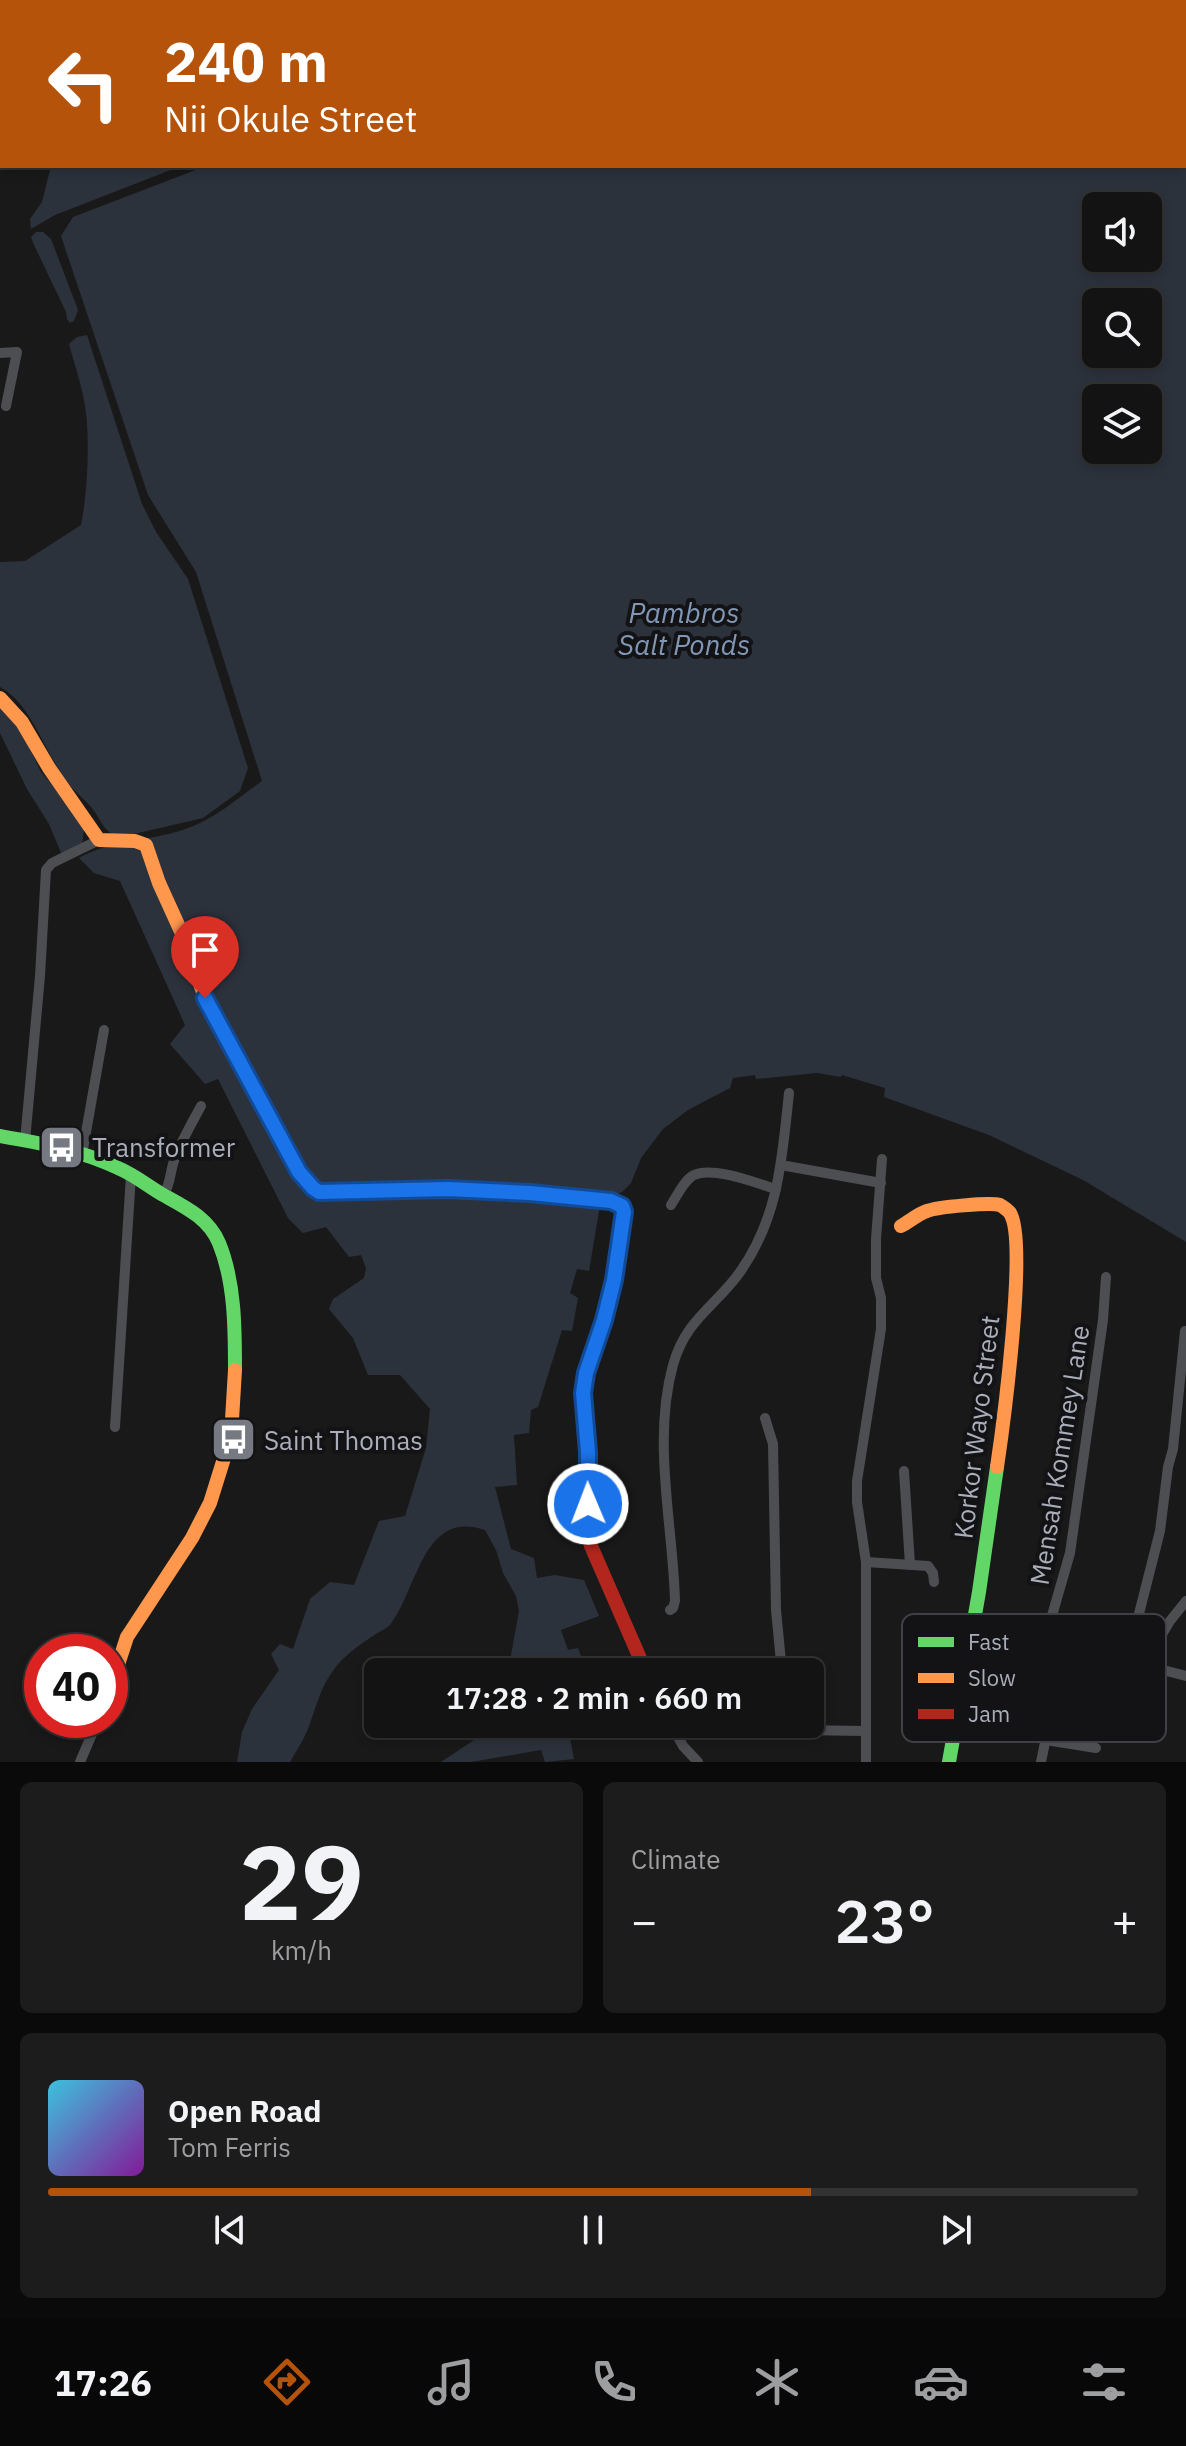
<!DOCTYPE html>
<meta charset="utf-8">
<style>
body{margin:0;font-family:"IBM Plex Sans",sans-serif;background:#1c1c1c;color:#f1f3f6;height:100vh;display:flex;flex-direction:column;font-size:30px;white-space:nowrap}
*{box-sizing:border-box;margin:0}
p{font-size:26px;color:#9d9ea0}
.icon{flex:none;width:44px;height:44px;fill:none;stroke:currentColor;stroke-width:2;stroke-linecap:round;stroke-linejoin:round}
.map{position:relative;height:1762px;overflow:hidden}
.drawer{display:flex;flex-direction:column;gap:20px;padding:20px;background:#0a0a0a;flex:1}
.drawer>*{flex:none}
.top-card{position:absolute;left:0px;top:0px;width:1186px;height:168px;box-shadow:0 4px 12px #0003,0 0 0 2px #323233;background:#b45309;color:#fff;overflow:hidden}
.buttons{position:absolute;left:1082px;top:192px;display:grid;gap:16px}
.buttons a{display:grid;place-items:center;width:80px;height:80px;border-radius:12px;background:#131313;box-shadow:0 4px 12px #0003,0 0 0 2px #323233;font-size:40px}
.speed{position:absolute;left:24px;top:1634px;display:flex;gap:16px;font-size:40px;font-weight:700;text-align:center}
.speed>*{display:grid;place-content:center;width:104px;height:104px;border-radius:50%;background:#131313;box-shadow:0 4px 12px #0003,0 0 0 2px #323233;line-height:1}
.speed .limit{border:12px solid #d22;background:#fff;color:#111}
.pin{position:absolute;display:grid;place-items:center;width:68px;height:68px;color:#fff;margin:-82px -34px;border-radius:50% 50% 50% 0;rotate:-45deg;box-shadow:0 0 8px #0007}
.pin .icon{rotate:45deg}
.me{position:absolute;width:88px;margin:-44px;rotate:359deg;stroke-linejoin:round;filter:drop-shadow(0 0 6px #0008)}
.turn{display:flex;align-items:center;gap:28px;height:168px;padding:0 32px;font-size:36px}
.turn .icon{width:104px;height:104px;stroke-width:2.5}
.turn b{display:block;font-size:56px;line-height:68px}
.big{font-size:60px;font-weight:600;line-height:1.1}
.drawer .widget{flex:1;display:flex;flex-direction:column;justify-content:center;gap:12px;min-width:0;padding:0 28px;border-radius:12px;background:#1c1c1c}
.drawer .dial{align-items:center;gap:0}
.dial b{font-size:104px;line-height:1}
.song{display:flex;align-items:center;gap:24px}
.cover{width:96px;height:96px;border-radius:12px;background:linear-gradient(135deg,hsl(190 70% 55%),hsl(290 70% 35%))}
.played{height:8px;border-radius:4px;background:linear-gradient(90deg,#b45309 70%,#323233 70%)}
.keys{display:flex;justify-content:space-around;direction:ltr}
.heat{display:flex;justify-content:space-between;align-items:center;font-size:44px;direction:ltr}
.drawer .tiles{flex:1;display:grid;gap:20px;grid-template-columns:1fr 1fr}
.widget:last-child{grid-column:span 2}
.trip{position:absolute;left:364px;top:1658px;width:460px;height:80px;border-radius:12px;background:#131313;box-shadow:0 4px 12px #0003,0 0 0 2px #323233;font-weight:600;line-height:80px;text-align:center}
.dock{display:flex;height:128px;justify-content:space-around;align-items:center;background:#080808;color:#9d9ea0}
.dock .icon{width:56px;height:56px}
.dock .active{color:#b45309}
.dock b{font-size:36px;color:#f1f3f6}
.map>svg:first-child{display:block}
.water{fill:#2c323c;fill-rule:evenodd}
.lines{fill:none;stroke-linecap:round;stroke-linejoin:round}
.street{stroke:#4d4e52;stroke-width:10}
.fast{stroke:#63d668;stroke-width:14}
.slow{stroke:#ff974d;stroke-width:14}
.jam{stroke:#b3261e;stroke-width:14}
.route-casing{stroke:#114b97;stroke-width:20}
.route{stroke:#1a73e8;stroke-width:14}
.labels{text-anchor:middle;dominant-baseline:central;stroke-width:8;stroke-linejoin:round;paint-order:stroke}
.poi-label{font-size:26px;fill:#aaadba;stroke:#131315;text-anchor:start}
.street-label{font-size:26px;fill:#aaadba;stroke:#131315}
.water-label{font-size:28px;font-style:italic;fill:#8197b5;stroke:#131315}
.key{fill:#131315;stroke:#404147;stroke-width:2}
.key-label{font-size:22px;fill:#aaadba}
</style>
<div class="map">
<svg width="1186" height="1762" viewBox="0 0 1186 1762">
<rect width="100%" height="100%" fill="#191919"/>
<!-- water -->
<g class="water">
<path d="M66 0H1186V1242L1083 1180 989 1135 884 1097 885 1088 842 1075 841 1077 817 1073 756 1079 755 1075 733 1078 730 1088 688 1110 663 1129 641 1158 631 1183 622 1192 614 1195 600 1205 589 1271 577 1269 570 1293 578 1298 572 1331 562 1330 538 1407 531 1410 529 1433 514 1435 517 1485 495 1487 511 1549 534 1558 537 1578 555 1575 584 1580 599 1616 561 1630 568 1650 578 1648 587 1672H508L519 1611 516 1596 503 1573 496 1550 485 1530C424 1509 418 1586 392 1622 388 1629 379 1631 373 1636 360 1644 344 1656 335 1668 320 1687 316 1708 308 1729 303 1741 296 1751 290 1762H237L242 1732 252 1709 279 1670 271 1654 280 1644 293 1649 310 1599 330 1582 354 1585 379 1521 405 1516 426 1448 430 1409 400 1375H368L353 1338 329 1309 333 1299 364 1278 366 1268 361 1255 349 1257 326 1227 303 1233 288 1218 218 1079 205 1084 170 1044 185 1025 120 881 94 873 79 858C116 837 162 842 200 823 222 813 242 795 262 781L196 572 148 495 61 236 73 217 206 166H1184V2H66ZM1096 206H1148V258H1096ZM1096 302H1148V354H1096ZM1096 398H1148V450H1096Z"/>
<path d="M51 166H181L55 215 31 229 30 219 42 202Z"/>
<path d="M36 232H43L51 239 78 310 74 321 70 323 67 319 66 312 35 247 31 237Z"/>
<path d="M87 335 142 504 156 532 188 579 248 768 240 791 203 818 121 837C102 832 103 821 91 807 83 797 72 790 65 779 45 752 30 702 0 687V562L25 561 81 525C87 496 89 454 87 424 86 397 76 370 69 344L77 337Z"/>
<path d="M0 701 25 739 41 772 72 808 84 829 82 846 62 855 49 824 27 789 0 733Z"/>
<path d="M487 1724H584V1726L569 1733 574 1759 545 1762 541 1750 471 1762H441L483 1734Z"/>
</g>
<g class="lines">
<!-- street -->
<g class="street">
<path d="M0 353 17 352 6 406"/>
<path d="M25 1141 40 976 46 870 52 863 99 840"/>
<path d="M82 1155 104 1030"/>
<path d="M781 1165 881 1183"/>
<path d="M164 1194C171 1183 170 1170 175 1158 182 1140 192 1123 201 1106"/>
<path d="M671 1205C677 1196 684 1180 694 1175 713 1166 756 1183 776 1189"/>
<path d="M765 1418 773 1444 776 1610 782 1672"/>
<path d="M115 1427 131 1175"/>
<path d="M904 1471 910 1565"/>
<path d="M866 1562 928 1566 933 1573 934 1582"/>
<path d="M670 1610 673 1608 675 1601C673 1525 652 1441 673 1365 686 1319 715 1307 740 1272 779 1217 782 1158 789 1093"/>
<path d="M974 1624 1045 1640 1186 1676"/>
<path d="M1045 1640 1070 1553 1103 1320 1106 1277"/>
<path d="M1127 1661 1160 1531 1168 1467 1173 1449 1185 1331"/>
<path d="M1143 1666 1170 1621 1186 1601"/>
<path d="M958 1719 1047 1736"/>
<path d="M671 1724 683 1746 698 1762"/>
<path d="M790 1724 796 1730 865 1731"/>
<path d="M1046 1740 1096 1748"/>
<path d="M80 1762 98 1720"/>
<path d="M866 1762V1562L857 1502V1481L881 1329V1298L876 1278V1239L882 1159"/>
<path d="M1041 1762 1065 1645"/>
</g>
<!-- fast -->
<g class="fast">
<path d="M245 1072 299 1172 319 1192 448 1189 530 1193 611 1201 622 1206 624 1212 614 1280 586 1373 583 1393 586 1428"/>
<path d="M0 1136C40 1143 81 1150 118 1168 135 1175 149 1187 165 1196 187 1208 209 1219 219 1243 235 1282 235 1329 235 1370"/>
<path d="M949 1762 979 1592 997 1467"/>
</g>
<!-- slow -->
<g class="slow">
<path d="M0 698 22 722 49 768 99 840 135 841 146 845 159 883 184 938 205 998 245 1072"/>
<path d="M901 1226C910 1221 918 1214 927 1211 937 1207 991 1202 1000 1205 1002 1206 1009 1211 1010 1213 1028 1240 1003 1427 997 1467"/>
<path d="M110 1689 127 1637 192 1538 210 1503 231 1436 235 1370"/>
</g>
<!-- jam -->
<path class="jam" d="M586 1428 588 1534 591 1546 646 1672"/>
</g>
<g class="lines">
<defs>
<path id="route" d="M205 998 299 1172 313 1188 319 1192 448 1189 530 1193 611 1201 622 1206 624 1212 614 1280 604 1320 586 1373 583 1393 588 1452V1504"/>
</defs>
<!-- route casing -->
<use href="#route" class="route-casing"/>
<!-- route -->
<use href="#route" class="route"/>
</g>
<!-- icons -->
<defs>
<symbol id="bus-square" viewBox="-11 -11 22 22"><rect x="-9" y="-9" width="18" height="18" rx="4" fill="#777982" stroke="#131315"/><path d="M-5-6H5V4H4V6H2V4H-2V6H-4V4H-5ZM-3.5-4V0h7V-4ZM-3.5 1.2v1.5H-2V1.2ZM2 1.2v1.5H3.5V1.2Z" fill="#fff"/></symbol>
</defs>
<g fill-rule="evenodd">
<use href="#bus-square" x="36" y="1122" width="51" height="51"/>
<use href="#bus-square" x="208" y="1414" width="51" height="51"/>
</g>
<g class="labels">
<!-- poi labels -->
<g class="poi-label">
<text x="92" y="1147">Transformer</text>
<text x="264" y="1440">Saint Thomas</text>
</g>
<!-- street labels -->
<g class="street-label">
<text transform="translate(976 1427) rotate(-83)">Korkor Wayo Street</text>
<text transform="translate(1059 1455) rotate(-81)">Mensah Kommey Lane</text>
</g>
<!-- water labels -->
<g class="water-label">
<text x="684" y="612">Pambros<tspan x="684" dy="32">Salt Ponds</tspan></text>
</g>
</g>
<!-- legend -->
<rect x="902" y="1614" width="264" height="128" rx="12" class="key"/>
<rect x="918" y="1637" width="36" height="10" fill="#63d668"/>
<rect x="918" y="1673" width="36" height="10" fill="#ff974d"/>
<rect x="918" y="1709" width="36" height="10" fill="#b3261e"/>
<g class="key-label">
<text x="968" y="1650">Fast</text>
<text x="968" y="1686">Slow</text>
<text x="968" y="1722">Jam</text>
</g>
</svg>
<div class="buttons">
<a><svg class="icon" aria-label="sound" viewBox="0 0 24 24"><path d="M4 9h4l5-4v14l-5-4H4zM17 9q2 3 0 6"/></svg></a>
<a><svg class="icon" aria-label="search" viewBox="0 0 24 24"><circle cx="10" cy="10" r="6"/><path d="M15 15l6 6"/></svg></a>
<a><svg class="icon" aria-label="layers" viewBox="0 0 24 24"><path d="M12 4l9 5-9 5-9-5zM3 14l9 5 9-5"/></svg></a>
</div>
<div class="speed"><div class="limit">40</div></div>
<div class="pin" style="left:205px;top:998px;background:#d93025"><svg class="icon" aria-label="arrive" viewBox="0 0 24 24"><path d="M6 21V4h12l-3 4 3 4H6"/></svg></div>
<svg class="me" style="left:588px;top:1504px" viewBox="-20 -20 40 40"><circle r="17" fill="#1a73e8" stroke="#fff" stroke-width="3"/><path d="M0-11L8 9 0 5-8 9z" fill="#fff"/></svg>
<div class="trip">17:28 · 2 min · 660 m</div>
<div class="top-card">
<div class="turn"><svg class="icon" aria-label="left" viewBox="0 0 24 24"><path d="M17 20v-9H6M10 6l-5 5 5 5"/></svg><div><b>240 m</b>Nii Okule Street</div></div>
</div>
</div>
<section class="drawer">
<div class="tiles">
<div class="widget dial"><b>29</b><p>km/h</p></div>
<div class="widget"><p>Climate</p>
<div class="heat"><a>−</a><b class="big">23°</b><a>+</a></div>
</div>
<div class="widget">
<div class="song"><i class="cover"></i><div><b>Open Road</b><p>Tom Ferris</p></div></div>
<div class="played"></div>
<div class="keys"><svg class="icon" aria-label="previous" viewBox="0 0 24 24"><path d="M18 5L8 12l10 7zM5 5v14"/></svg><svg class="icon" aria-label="pause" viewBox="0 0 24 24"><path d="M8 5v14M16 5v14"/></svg><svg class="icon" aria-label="next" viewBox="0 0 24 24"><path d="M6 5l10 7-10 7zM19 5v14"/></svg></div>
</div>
</div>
</section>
<nav class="dock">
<b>17:26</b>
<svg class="icon active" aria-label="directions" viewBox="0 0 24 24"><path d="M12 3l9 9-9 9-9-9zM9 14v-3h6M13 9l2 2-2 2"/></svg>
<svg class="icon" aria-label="music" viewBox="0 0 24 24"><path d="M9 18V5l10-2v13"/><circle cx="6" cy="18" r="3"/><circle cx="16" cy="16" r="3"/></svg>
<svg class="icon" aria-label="phone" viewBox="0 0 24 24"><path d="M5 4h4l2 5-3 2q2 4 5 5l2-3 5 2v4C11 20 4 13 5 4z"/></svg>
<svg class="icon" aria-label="climate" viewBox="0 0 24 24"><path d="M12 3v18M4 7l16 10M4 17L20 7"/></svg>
<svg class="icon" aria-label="car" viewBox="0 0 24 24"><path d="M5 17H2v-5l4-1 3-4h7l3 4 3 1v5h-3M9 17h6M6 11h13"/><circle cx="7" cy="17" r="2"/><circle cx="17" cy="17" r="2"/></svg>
<svg class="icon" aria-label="filters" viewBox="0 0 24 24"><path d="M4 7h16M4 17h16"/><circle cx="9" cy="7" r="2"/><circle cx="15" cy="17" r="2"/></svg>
</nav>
